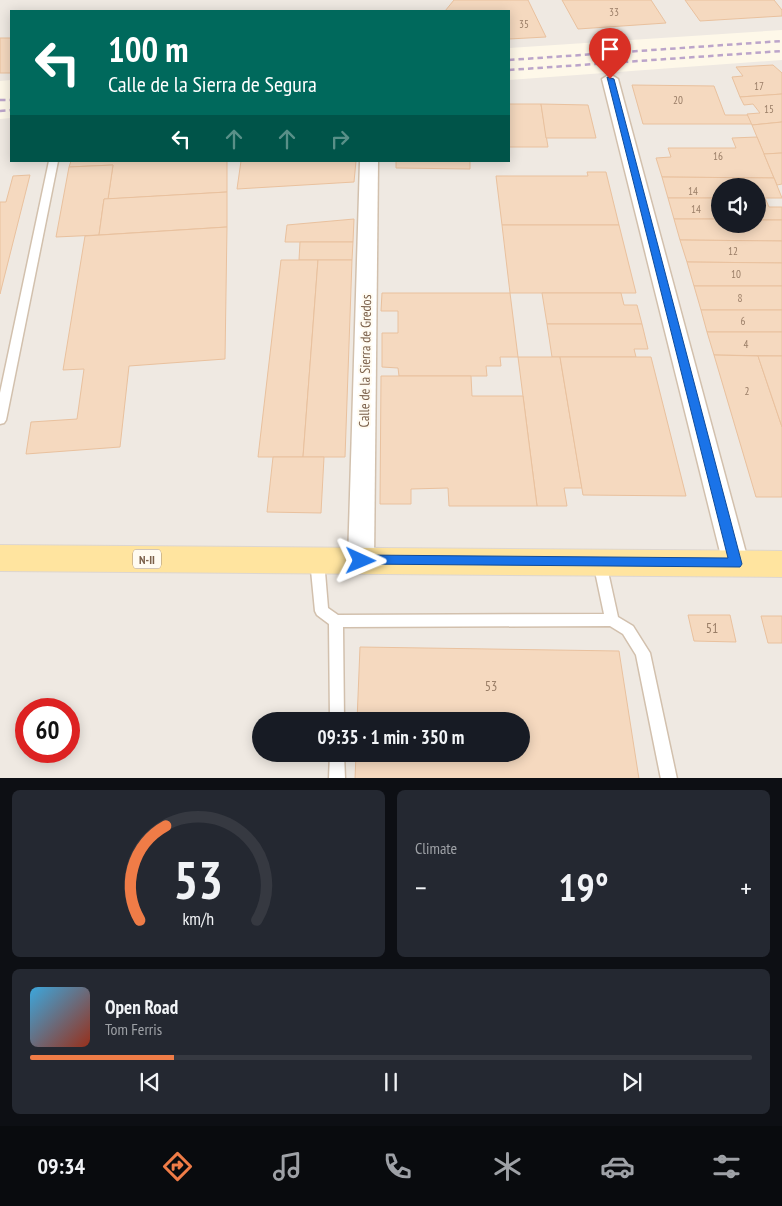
<!DOCTYPE html>
<meta charset="utf-8">
<style>
body{margin:0;font-family:"PT Sans Narrow",sans-serif;background:#242831;color:#f1f3f6;height:100vh;display:flex;flex-direction:column;font-size:19px;white-space:nowrap}
*{box-sizing:border-box;margin:0}
p{font-size:16px;color:#9ea1a6}
.icon{flex:none;width:28px;height:28px;fill:none;stroke:currentColor;stroke-width:2;stroke-linecap:round;stroke-linejoin:round}
.map{position:relative;height:778px;overflow:hidden}
.sheet{display:flex;flex-direction:column;gap:12px;padding:12px;background:#0d0f14;flex:1}
.sheet>*{flex:none}
.hud{position:absolute;left:10px;top:10px;width:500px;height:152px;border-radius:0px;box-shadow:0 2px 12px #0003;background:#00695c;color:#fff;overflow:hidden}
.fabs{position:absolute;left:711px;top:178px;display:grid;gap:10px}
.fabs a{display:grid;place-items:center;width:55px;height:55px;border-radius:50%;background:#171b24;box-shadow:0 2px 12px #0003;font-size:25px}
.speed{position:absolute;left:15px;top:698px;display:flex;gap:10px;font-size:25px;font-weight:700;text-align:center}
.speed>*{display:grid;place-content:center;width:65px;height:65px;border-radius:50%;background:#171b24;box-shadow:0 2px 12px #0003;line-height:1}
.speed .limit{border:8px solid #d22;background:#fff;color:#111}
.pin{position:absolute;display:grid;place-items:center;width:42px;height:42px;color:#fff;margin:-51px -21px;border-radius:50% 50% 50% 0;rotate:-45deg;box-shadow:0 0 5px #0007}
.pin .icon{rotate:45deg}
.me{position:absolute;width:55px;margin:-28px;rotate:91deg;stroke-linejoin:round;filter:drop-shadow(0 0 4px #0008)}
.turn{display:flex;align-items:center;gap:18px;height:105px;padding:0 15px;font-size:22px}
.turn .icon{width:65px;height:65px;stroke-width:2.5}
.turn b{display:block;font-size:35px;line-height:42px}
.lanes{display:flex;align-items:center;height:48px;padding:0 15px;background:#0003;justify-content:center;gap:25px;direction:ltr}
.lanes .off{opacity:.35}
.big{font-size:38px;font-weight:600;line-height:1.1}
.sheet .tile{flex:1;display:flex;flex-direction:column;justify-content:center;gap:8px;min-width:0;padding:0 18px;border-radius:8px;background:#242831}
.sheet .dial{align-items:center;gap:0}
.dial svg{height:130px;overflow:visible;fill:none;stroke:#363941;stroke-width:7;stroke-linecap:round;text-anchor:middle}
.dial text{fill:#f1f3f6;stroke:none}
.song{display:flex;align-items:center;gap:15px}
.cover{width:60px;height:60px;border-radius:8px;background:linear-gradient(135deg,hsl(200 70% 55%),hsl(10 70% 35%))}
.played{height:5px;border-radius:2px;background:linear-gradient(90deg,#ef7c47 20%,#363941 20%)}
.keys{display:flex;justify-content:space-around;direction:ltr}
.heat{display:flex;justify-content:space-between;align-items:center;font-size:28px;direction:ltr}
.sheet .tiles{flex:1;display:grid;gap:12px;grid-template-columns:1fr 1fr}
.tile:last-child{grid-column:span 2}
.trip{position:absolute;left:252px;top:712px;width:278px;height:50px;border-radius:25px;background:#171b24;box-shadow:0 2px 12px #0003;font-weight:600;line-height:50px;text-align:center}
.menu{display:flex;height:80px;justify-content:space-around;align-items:center;background:#090b0e;color:#9ea1a6}
.menu .icon{width:35px;height:35px}
.menu .active{color:#ef7c47}
.menu b{font-size:22px;color:#f1f3f6}
.map>svg:first-child{display:block}
.industrial{fill:#efe9e2;fill-rule:evenodd}
.building{fill:#f5d9bf;stroke:#e9c19e}
.lines{fill:none;stroke-linecap:round;stroke-linejoin:round}
.lane-casing{stroke:#d2c0ad;stroke-width:3}
.street-casing{stroke:#d2c0ad;stroke-width:3}
.primary-casing{stroke:#ddd6d0;stroke-width:2}
.lane{fill:#fff;fill-rule:evenodd}
.street{fill:#fff;fill-rule:evenodd}
.primary{fill:#ffe49f;fill-rule:evenodd}
.rail{stroke:#bca5ca;stroke-width:2.5;stroke-dasharray:5.5 4;stroke-linecap:butt}
.route{fill:#1a73e8;stroke:#114b97}
.labels{text-anchor:middle;dominant-baseline:central;stroke-width:4;stroke-linejoin:round;paint-order:stroke}
.number-label{font-size:11px;fill:#9a7e67}
.shield{fill:#fffbf1;stroke:#a38e7c;stroke-width:1}
.shield-label{font-size:12px;font-weight:bold;fill:#7b604a}
.street-label{font-size:14px;fill:#7b604a;stroke:#fffbf1}
.near-number-label{font-size:14px;fill:#9a7e67}
</style>
<div class="map">
<svg width="782" height="779" viewBox="0 0 782 779">
<rect width="100%" height="100%" fill="#fef8e9"/>
<!-- industrial -->
<g class="industrial">
<path d="M0 0H782V30L509 48V11H11V80L0 81Z"/>
<path d="M782 60V778L0 779V119L11 118V161H509V80ZM720 186H758V224H720ZM26 709H69V751H26ZM261 721H521V754H261Z"/>
</g>
<!-- building -->
<g class="building">
<path d="M454 0H528L546 37 509 39V11H445Z"/>
<path d="M562 0H651L666 23 578 29Z"/>
<path d="M685 0H774L782 10V16L700 21Z"/>
<rect x="0" y="38" width="11" height="35"/>
<path d="M773 65 782 73V94L740 97 732 77 743 76 736 67Z"/>
<path d="M632 85 714 86 725 115H748L752 124H643Z"/>
<path d="M782 94V122L752 125 747 114 760 113 753 104 744 105 740 97Z"/>
<path d="M509 104H541L548 147H509Z"/>
<path d="M541 104 588 105 596 138H546Z"/>
<path d="M782 122V153L764 154 752 125Z"/>
<path d="M757 137 774 178 662 177 656 158 671 157 668 148H736L732 138Z"/>
<path d="M782 153V184L777 185 764 154Z"/>
<path d="M71 161H227V192L108 199 113 165 69 167Z"/>
<path d="M241 161H356L354 182 237 189Z"/>
<path d="M396 161H470V169L396 168Z"/>
<path d="M113 165 108 199H104L99 235 56 237 69 167Z"/>
<path d="M587 172H606L619 225H502L496 176H588Z"/>
<path d="M30 175 0 294V202H6L13 176Z"/>
<path d="M662 177 774 178 782 198H758V186H720V198H668Z"/>
<path d="M227 192V227L99 235 104 199Z"/>
<path d="M668 198H720V219H674Z"/>
<path d="M758 198H765L769 207H782V220H758Z"/>
<path d="M354 219 353 242H285L287 225Z"/>
<path d="M674 219H720V224H758V220H782V241L680 240Z"/>
<path d="M502 225H619L636 293H510Z"/>
<path d="M227 227 225 359 129 366 120 447 26 454 31 422 77 419 84 369 63 370 85 236Z"/>
<path d="M680 240 782 241V263L687 262Z"/>
<path d="M300 242H353L352 260H299Z"/>
<path d="M281 260H318L303 457H258Z"/>
<path d="M318 260H352L345 457H303Z"/>
<path d="M687 262 782 263V286H694Z"/>
<path d="M694 286H782V310H701Z"/>
<path d="M382 293H510L518 357H500L501 366H486L487 376H399L398 368 382 367V333H398V311H381Z"/>
<path d="M542 293H621L624 305H637L642 324H547Z"/>
<path d="M701 310H782V332H707Z"/>
<path d="M547 324H642L648 349H634L636 357H552Z"/>
<path d="M707 332H782V356L714 355Z"/>
<path d="M714 355 758 356 782 427V497H756Z"/>
<path d="M758 356H782V427Z"/>
<path d="M518 357H560L582 488H564L567 506H537Z"/>
<path d="M560 357H651L686 496 583 495Z"/>
<path d="M381 376H471L472 396H523L537 506H449L448 488 411 489V504H380Z"/>
<path d="M273 457H324L321 513 267 512Z"/>
<path d="M688 615H730L736 642 694 641Z"/>
<path d="M761 616H782V643H768Z"/>
<path d="M360 647 619 651 639 779H355L356 754H521V721H357Z"/>
</g>
<g class="lines">
<defs>
<g id="lane">
<path d="M49 161H58L6 420 4 423 0 424V393Z"/>
<path d="M317 555 322 556 324 560 328 608 338 615 604 614 593 562 595 558 600 557 605 558 618 617 633 626 650 653 677 779H661L636 655 623 634 610 626 343 627 344 721H330L329 624 317 615 315 611 310 560 312 556Z"/>
<path d="M330 754H344L345 779H329Z"/>
</g>
<g id="street">
<path d="M610 74 618 79 749 564 745 572 736 575 727 572 723 564 602 79Z"/>
<path d="M360 161H378L374 561 370 569 361 572 352 569 348 561Z"/>
</g>
<path id="primary" d="M0 545 782 551V577L0 571Z"/>
</defs>
<!-- lane casing -->
<use href="#lane" class="lane-casing"/>
<!-- street casing -->
<use href="#street" class="street-casing"/>
<!-- primary casing -->
<use href="#primary" class="primary-casing"/>
<!-- lane -->
<use href="#lane" class="lane"/>
<!-- street -->
<use href="#street" class="street"/>
<!-- primary -->
<use href="#primary" class="primary"/>
<!-- rail -->
<g class="rail">
<path d="M509 60 782 41"/>
<path d="M509 70 782 51"/>
<path d="M0 100H11"/>
<path d="M0 111 11 110"/>
</g>
</g>
<!-- route -->
<path class="route" d="M607 77 614 79 742 564 740 567 357 564 355 561 357 557 361 555 728 558Z"/>
<g class="labels">
<!-- number labels -->
<g class="number-label">
<text x="614" y="12">33</text>
<text x="524" y="24">35</text>
<text x="759" y="86">17</text>
<text x="678" y="100">20</text>
<text x="769" y="109">15</text>
<text x="718" y="156">16</text>
<text x="693" y="191">14</text>
<text x="696" y="209">14</text>
<text x="733" y="251">12</text>
<text x="736" y="274">10</text>
<text x="740" y="298">8</text>
<text x="743" y="321">6</text>
<text x="746" y="344">4</text>
<text x="747" y="391">2</text>
</g>
<!-- shield labels -->
<rect class="shield" x="133" y="549.5" width="28" height="19" rx="4"/>
<g class="shield-label">
<text x="147" y="559">N-II</text>
</g>
<!-- street labels -->
<g class="street-label">
<text transform="translate(365 361) rotate(-89)">Calle de la Sierra de Gredos</text>
</g>
<!-- near-number labels -->
<g class="near-number-label">
<text x="712" y="628">51</text>
<text x="491" y="686">53</text>
</g>
</g>
</svg>
<div class="fabs">
<a><svg class="icon" aria-label="sound" viewBox="0 0 24 24"><path d="M4 9h4l5-4v14l-5-4H4zM17 9q2 3 0 6"/></svg></a>
</div>
<div class="speed"><div class="limit">60</div></div>
<div class="pin" style="left:610px;top:79px;background:#d93025"><svg class="icon" aria-label="arrive" viewBox="0 0 24 24"><path d="M6 21V4h12l-3 4 3 4H6"/></svg></div>
<svg class="me" style="left:361px;top:561px" viewBox="-20 -20 40 40"><path d="M0-17L14 15 0 8-14 15z" fill="#1a73e8" stroke="#fff" stroke-width="4"/></svg>
<div class="trip">09:35 · 1 min · 350 m</div>
<div class="hud">
<div class="turn"><svg class="icon" aria-label="left" viewBox="0 0 24 24"><path d="M17 20v-9H6M10 6l-5 5 5 5"/></svg><div><b>100 m</b>Calle de la Sierra de Segura</div></div>
<div class="lanes"><svg class="icon" aria-label="left" viewBox="0 0 24 24"><path d="M17 20v-9H6M10 6l-5 5 5 5"/></svg><svg class="icon off" aria-label="ahead" viewBox="0 0 24 24"><path d="M12 20V5M6 11l6-6 6 6"/></svg><svg class="icon off" aria-label="ahead" viewBox="0 0 24 24"><path d="M12 20V5M6 11l6-6 6 6"/></svg><svg class="icon off" aria-label="right" viewBox="0 0 24 24"><path d="M7 20v-9h11M14 6l5 5-5 5"/></svg></div>
</div>
</div>
<section class="sheet">
<div class="tiles">
<div class="tile dial"><svg viewBox="0 0 100 80">
<path d="M14 69A42 42 0 1 1 86 69"/>
<path d="M14 69A42 42 0 0 1 30 11" stroke="#ef7c47"/>
<text x="50" y="56" font-size="32" font-weight="700">53</text>
<text x="50" y="72" font-size="11">km/h</text>
</svg></div>
<div class="tile"><p>Climate</p>
<div class="heat"><a>−</a><b class="big">19°</b><a>+</a></div>
</div>
<div class="tile">
<div class="song"><i class="cover"></i><div><b>Open Road</b><p>Tom Ferris</p></div></div>
<div class="played"></div>
<div class="keys"><svg class="icon" aria-label="previous" viewBox="0 0 24 24"><path d="M18 5L8 12l10 7zM5 5v14"/></svg><svg class="icon" aria-label="pause" viewBox="0 0 24 24"><path d="M8 5v14M16 5v14"/></svg><svg class="icon" aria-label="next" viewBox="0 0 24 24"><path d="M6 5l10 7-10 7zM19 5v14"/></svg></div>
</div>
</div>
</section>
<nav class="menu">
<b>09:34</b>
<svg class="icon active" aria-label="directions" viewBox="0 0 24 24"><path d="M12 3l9 9-9 9-9-9zM9 14v-3h6M13 9l2 2-2 2"/></svg>
<svg class="icon" aria-label="music" viewBox="0 0 24 24"><path d="M9 18V5l10-2v13"/><circle cx="6" cy="18" r="3"/><circle cx="16" cy="16" r="3"/></svg>
<svg class="icon" aria-label="phone" viewBox="0 0 24 24"><path d="M5 4h4l2 5-3 2q2 4 5 5l2-3 5 2v4C11 20 4 13 5 4z"/></svg>
<svg class="icon" aria-label="climate" viewBox="0 0 24 24"><path d="M12 3v18M4 7l16 10M4 17L20 7"/></svg>
<svg class="icon" aria-label="car" viewBox="0 0 24 24"><path d="M5 17H2v-5l4-1 3-4h7l3 4 3 1v5h-3M9 17h6M6 11h13"/><circle cx="7" cy="17" r="2"/><circle cx="17" cy="17" r="2"/></svg>
<svg class="icon" aria-label="filters" viewBox="0 0 24 24"><path d="M4 7h16M4 17h16"/><circle cx="9" cy="7" r="2"/><circle cx="15" cy="17" r="2"/></svg>
</nav>
